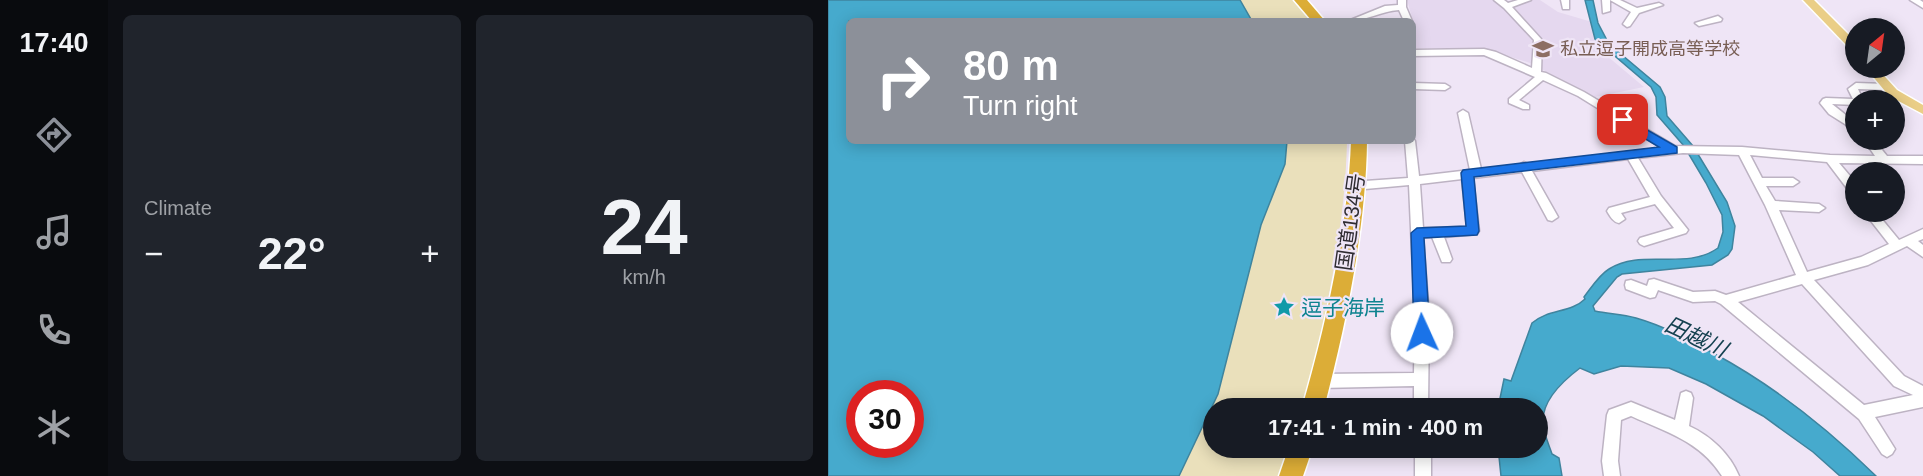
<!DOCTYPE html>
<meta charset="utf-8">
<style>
body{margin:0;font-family:Helvetica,"Noto Sans JP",sans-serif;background:#20242c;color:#f1f3f6;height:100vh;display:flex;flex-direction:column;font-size:22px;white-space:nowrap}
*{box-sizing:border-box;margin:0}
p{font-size:20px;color:#9ea1a6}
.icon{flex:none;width:33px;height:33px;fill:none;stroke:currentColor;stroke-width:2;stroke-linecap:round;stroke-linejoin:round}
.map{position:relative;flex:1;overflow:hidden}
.sheet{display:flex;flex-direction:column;gap:15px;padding:15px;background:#0d0f14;width:720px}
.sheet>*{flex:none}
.hud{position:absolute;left:18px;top:18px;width:570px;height:126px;border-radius:9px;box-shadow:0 3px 15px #0003;background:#8c9099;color:#fff;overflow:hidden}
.needle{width:39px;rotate:29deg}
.buttons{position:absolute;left:1017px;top:18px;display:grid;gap:12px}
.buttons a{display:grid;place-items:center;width:60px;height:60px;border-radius:50%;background:#171b24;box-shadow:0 3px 15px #0003;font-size:30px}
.speed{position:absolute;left:18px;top:380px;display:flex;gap:12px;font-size:30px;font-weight:700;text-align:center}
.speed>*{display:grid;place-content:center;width:78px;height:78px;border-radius:50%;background:#171b24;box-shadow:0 3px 15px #0003;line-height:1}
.speed .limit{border:9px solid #d22;background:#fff;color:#111}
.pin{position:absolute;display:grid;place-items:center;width:51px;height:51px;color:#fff;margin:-26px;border-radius:12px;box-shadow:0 3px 9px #0006}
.me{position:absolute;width:66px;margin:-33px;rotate:358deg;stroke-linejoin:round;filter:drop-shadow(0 0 4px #0008)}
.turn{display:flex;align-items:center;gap:21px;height:126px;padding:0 18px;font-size:27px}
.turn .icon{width:78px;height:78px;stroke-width:2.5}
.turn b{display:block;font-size:42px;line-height:51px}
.big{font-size:45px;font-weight:800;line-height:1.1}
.sheet .widget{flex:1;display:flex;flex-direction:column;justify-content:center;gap:9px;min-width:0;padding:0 21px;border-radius:9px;background:#20242c}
.sheet .dial{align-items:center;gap:0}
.dial b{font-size:78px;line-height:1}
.heat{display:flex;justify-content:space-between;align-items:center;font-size:33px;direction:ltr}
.sheet .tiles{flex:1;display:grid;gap:15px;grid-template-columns:repeat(2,1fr)}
.trip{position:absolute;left:375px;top:398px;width:345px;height:60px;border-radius:30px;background:#171b24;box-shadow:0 3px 15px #0003;font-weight:800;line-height:60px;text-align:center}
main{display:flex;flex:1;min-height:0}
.dock{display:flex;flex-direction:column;width:108px;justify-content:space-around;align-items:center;background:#090b0e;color:#9ea1a6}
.dock .icon{width:42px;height:42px}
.dock .current{color:#8c9099}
.dock b{font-size:27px;color:#f1f3f6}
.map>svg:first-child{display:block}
.built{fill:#e5d8ef}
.sand{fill:#eae0bb}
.water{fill:#46aacd;stroke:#3f849e;stroke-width:1.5;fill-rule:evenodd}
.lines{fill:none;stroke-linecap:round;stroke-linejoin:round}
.minor-casing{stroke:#bdb3c3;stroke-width:3}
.major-casing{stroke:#fff;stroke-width:3}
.highway-casing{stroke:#fff;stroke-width:3}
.minor{fill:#fff;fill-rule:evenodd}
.major{fill:#eace87;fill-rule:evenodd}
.highway{fill:#dcad37;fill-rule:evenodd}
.route{fill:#1a73e8;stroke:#114b97;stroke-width:1.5}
.labels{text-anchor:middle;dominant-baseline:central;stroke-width:4.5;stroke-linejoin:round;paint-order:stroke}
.far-education-label{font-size:18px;fill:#785e54;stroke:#efe5f6;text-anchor:start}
.street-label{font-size:21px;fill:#2f2c32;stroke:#efe5f6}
.culture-label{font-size:21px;fill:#0d838f;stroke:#efe5f6;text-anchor:start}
.water-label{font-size:22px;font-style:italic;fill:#154150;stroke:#efe5f6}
</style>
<main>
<nav class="dock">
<b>17:40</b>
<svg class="icon current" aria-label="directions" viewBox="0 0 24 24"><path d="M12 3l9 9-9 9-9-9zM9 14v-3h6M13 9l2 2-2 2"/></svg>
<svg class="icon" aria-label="music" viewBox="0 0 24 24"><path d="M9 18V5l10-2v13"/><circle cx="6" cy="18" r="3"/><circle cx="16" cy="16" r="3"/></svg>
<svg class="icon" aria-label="phone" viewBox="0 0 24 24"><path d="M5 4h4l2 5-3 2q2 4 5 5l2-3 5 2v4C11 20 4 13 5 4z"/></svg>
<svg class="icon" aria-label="climate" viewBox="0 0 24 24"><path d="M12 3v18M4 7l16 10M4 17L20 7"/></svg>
</nav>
<section class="sheet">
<div class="tiles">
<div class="widget"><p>Climate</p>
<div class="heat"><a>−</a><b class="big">22°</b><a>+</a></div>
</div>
<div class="widget dial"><b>24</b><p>km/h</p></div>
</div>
</section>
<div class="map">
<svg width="1095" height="476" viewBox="0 0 1095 476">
<rect width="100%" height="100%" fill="#efe5f6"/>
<!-- built -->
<path class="built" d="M579 0H665L678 8 701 0H712L730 12 764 22 772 50 816 87 767 97 702 63 655 48H585V21Z"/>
<!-- sand -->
<g class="sand">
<path d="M412 0H465L484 21H424Z"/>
<path d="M459 141H519C517 232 497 320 475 408H386V447H461L450 476H351L390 394 433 225 457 164Z"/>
</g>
<!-- water -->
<g class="water">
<path d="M0 0H412L424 21H21V141H459L457 164 433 225 390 394 351 476H0ZM32 393H82V444H32Z"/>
<path d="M757 0H765L770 23 781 44 832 87 837 97 839 116 865 146 899 202 907 226 904 249 900 255 884 265 794 274 789 277 765 306 767 311C781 314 794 314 808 318 836 326 862 340 887 354 948 387 999 428 1048 476H1012L985 452 935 416 878 384 841 368 793 366 766 374 752 368C736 380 714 399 715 422 715 432 721 445 724 454L731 458 734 476H673L670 447H710V408H670L676 379 683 381 704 323C720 309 743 313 757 299L756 297C763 288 771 275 781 269 813 248 858 271 890 248L895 232 894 215 878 183 856 146 829 115 828 97 823 87 767 39Z"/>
</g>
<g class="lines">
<defs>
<g id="minor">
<path d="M570 0H578V7L584 21H576L571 10C553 11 538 21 520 21L557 6 570 5Z"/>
<path d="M666 0H676L680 3 690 0H703L684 7 714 40 713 72 718 73 756 92 847 146 914 147 1002 155 1047 156 1036 140H1046L1059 156H1095V164L1011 163 1028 183V196L1024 195 999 162 922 155 934 178H965L971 182 965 186H938L947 201 991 204 997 208 991 212 951 210 979 272 1033 257 1061 244 1036 212H1048L1071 240 1095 229V239L1090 241 1095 245V257L1079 246 1040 265 986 280 1076 376 1095 386V407L1047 417 1067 449 1064 454 1059 457 1054 454 1031 419 893 304 887 301 865 302 830 290 827 297 822 298 798 289 797 285 798 281 803 280 819 286 821 280 826 279 865 292 887 291 898 295 968 275 937 205 911 155 855 153 810 158 833 196 860 230 858 233 816 246 812 244 810 241 812 238 846 228 827 204 793 213 797 219 791 223C785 222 782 216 779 211L781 208 822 197 800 159 704 171 730 217 724 221 720 220 694 172 645 178 651 231 649 234 616 237 624 259 622 262H614L604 237H595L601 316 600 408H586V386L492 388 487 386 485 381 487 376 492 374 586 373 587 316 581 185 537 189 531 185 537 181 580 178 577 141H585V138L587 141 591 176 642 170 630 113 635 110 640 113 653 169 691 165 696 162 700 164 834 148 750 96 715 80 691 100 701 105V109H695L681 103V99L707 77 656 55 585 56V50L656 49 668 52 704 68 706 40 676 8ZM634 179 639 227 595 228 592 184ZM974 284 1066 386 1085 395 1036 405 910 302Z"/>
<path d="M733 0H741V9H735Z"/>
<path d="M774 0H792L809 8 831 3 835 5 811 13 802 26 799 27 795 24 803 12 782 0V11L775 13Z"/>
<path d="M1082 0H1092L1095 2V8Z"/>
<path d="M890 16 894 19 893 21 871 26 867 23Z"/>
<path d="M585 83 617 84 622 87 617 90 585 89Z"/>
<path d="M1028 83 1058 84 1063 87 1058 90 1030 89 1035 100H1028V105L1004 104 1028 123V131L1001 114 992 103 995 99 998 98 1025 99 1020 89Z"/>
<path d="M858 391 863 393 865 398 861 426C883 436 902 454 911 476H894C872 441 838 432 803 416L793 420 790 461 792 476H776L774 461 779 415 781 410 803 402 847 420 853 393Z"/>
<rect x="587" y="447" width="16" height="29"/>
</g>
<g id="major">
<path d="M975 0H986L1028 42V52L1024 51Z"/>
<path d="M1038 68H1049L1069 90 1095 105V114L1061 96Z"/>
</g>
<g id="highway">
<path d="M466 0H479L497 21H484Z"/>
<path d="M523 141H539C538 227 518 325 496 408H474C498 325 520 227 523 141Z"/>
<path d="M461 447H485L475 476H451Z"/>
</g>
</defs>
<!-- minor casing -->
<use href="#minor" class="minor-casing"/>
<!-- major casing -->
<use href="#major" class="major-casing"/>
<!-- highway casing -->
<use href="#highway" class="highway-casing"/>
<!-- minor -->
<use href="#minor" class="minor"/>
<!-- major -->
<use href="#major" class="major"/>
<!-- highway -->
<use href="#highway" class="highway"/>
</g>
<!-- route -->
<path class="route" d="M795 116 849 147V153L646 177 651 231 649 235 596 238 602 333 599 338 594 340 588 338 586 333 583 233 589 228 638 226 633 173 635 170 831 147 791 123V117Z"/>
<!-- icons -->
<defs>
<symbol id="school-bare" viewBox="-9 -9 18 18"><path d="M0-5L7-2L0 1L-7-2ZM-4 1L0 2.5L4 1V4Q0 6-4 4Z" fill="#8d6e63" stroke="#efe5f6" stroke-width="2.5" paint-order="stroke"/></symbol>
<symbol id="sight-bare" viewBox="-9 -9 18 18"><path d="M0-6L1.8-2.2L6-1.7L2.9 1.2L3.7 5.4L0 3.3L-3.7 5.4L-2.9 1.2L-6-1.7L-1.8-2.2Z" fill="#0f9aa8" stroke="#efe5f6" stroke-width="2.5" paint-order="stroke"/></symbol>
</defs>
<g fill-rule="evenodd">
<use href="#school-bare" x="700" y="34" width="30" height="30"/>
<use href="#sight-bare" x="441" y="292" width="30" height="30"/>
</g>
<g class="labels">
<!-- far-education labels -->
<g class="far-education-label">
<text x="732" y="49">私立逗子開成高等学校</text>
</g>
<!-- street labels -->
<g class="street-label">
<text transform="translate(522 222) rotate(-82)">国道134号</text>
</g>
<!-- culture labels -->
<g class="culture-label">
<text x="473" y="307">逗子海岸</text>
</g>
<!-- water labels -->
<g class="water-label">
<text transform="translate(868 337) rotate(25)">田越川</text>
</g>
</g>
</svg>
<div class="buttons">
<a><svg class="needle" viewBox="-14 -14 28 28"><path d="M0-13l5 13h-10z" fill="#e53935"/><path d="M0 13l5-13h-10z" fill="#9ea1a6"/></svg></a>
<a>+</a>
<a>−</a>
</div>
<div class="speed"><div class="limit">30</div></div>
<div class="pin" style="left:795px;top:120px;background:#d93025"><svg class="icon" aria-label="arrive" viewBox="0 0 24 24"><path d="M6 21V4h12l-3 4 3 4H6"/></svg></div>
<svg class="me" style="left:594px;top:333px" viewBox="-20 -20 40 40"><circle r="19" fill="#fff"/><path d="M0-13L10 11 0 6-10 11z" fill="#1a73e8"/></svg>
<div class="trip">17:41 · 1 min · 400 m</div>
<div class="hud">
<div class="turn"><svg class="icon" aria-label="right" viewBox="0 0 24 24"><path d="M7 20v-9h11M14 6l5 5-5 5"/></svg><div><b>80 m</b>Turn right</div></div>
</div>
</div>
</main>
